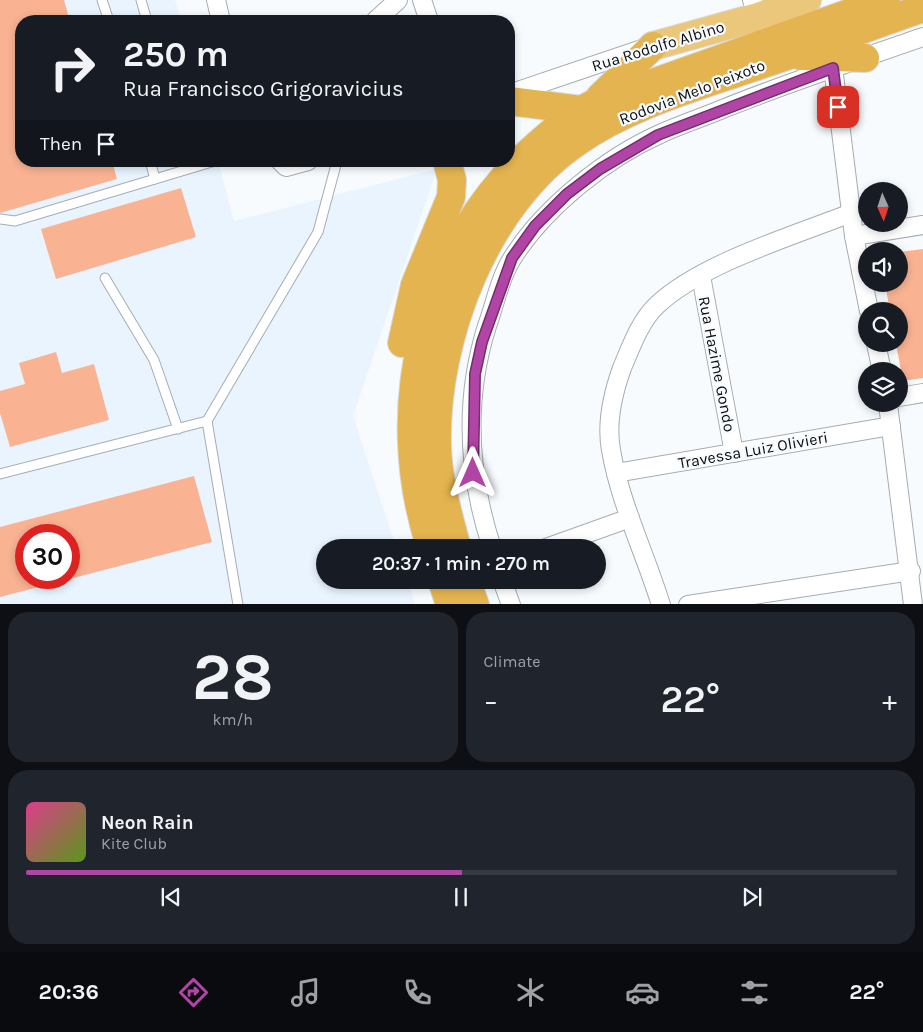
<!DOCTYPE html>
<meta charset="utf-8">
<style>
body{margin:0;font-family:Karla,sans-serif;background:#20242c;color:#f1f3f6;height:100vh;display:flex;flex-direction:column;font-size:19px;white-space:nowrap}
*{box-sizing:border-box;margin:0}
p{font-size:16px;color:#9ea1a6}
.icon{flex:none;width:28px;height:28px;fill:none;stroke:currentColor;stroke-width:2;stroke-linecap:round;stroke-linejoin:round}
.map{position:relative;height:604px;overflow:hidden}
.panel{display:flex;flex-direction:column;gap:8px;padding:8px;background:#0d0f14;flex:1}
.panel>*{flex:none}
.banner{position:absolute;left:15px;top:15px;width:500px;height:152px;border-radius:20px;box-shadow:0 2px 8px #0003;background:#171b24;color:#f1f3f6;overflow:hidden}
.needle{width:32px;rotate:177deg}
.controls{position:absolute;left:858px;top:182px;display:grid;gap:10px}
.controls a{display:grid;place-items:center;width:50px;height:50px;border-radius:50%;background:#171b24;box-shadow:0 2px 8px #0003;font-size:25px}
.speed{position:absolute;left:15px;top:524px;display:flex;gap:10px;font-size:25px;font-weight:700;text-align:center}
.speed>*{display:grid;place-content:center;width:65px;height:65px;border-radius:50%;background:#171b24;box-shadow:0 2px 8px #0003;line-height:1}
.speed .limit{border:8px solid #d22;background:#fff;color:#111}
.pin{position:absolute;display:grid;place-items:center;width:42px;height:42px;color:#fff;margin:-21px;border-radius:10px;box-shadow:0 2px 8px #0006}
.me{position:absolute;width:55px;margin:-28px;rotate:0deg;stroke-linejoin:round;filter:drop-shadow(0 0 4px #0008)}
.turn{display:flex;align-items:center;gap:18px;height:105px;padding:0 25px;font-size:22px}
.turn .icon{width:65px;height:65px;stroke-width:2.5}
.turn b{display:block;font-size:35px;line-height:42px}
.then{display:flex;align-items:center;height:48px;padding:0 25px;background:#0003;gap:10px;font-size:19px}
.big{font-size:38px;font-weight:600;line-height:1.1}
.panel .widget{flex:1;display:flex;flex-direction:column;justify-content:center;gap:8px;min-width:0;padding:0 18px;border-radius:20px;background:#20242c}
.panel .dial{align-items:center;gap:0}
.dial b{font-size:65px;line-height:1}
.song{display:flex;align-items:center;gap:15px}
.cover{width:60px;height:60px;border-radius:8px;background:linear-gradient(135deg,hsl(330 70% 55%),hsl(90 70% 35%))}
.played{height:5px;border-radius:2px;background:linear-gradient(90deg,#b145a5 50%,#363941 50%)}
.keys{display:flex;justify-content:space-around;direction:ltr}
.heat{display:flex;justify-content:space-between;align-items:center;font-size:28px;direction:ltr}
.panel .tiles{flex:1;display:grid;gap:8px;grid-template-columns:1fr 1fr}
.widget:last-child{grid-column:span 2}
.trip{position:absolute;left:316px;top:539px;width:290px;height:50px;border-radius:25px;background:#171b24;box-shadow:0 2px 8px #0003;font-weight:600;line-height:50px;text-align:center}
.menu{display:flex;height:80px;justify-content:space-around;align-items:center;background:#090b0e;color:#9ea1a6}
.menu .icon{width:35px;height:35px}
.menu .current{color:#b145a5}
.menu b{font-size:22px;color:#f1f3f6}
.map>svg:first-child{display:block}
.built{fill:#e9f4fe;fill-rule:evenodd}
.building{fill:#f9b393;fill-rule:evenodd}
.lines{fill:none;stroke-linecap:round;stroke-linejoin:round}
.service-casing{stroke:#a6adb3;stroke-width:11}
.minor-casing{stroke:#a6adb3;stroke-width:20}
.primary-casing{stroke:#d8d8d9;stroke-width:30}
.trunk-casing{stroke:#d8d8d9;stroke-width:30}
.service{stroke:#fff;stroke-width:9}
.minor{stroke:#fff;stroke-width:18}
.primary{stroke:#ebc77c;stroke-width:28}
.trunk{stroke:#e4b450;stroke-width:28}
.route-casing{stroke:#732d6b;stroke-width:12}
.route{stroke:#b145a5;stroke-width:9}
.labels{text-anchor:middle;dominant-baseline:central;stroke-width:4.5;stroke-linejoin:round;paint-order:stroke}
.street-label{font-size:16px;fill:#0b0e10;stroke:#f8fbfe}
</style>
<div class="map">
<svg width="923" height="605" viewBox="0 0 923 605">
<rect width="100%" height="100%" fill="#f8fbfe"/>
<!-- built -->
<path class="built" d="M0 0H175L181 21H21V161H218L234 221 437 169 353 416 396 547 325 548V580H407L415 604H0ZM26 535H69V578H26Z"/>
<!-- building -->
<g class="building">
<path d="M0 0H64L70 21H21V161H112L117 179 0 213Z"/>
<path d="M181 188 196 237 56 279 41 229Z"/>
<path d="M923 249V378L903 381 896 344H899V311H890L885 284H899V252Z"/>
<path d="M56 352 62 373 94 364 109 420 10 447 0 413V391L25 384 19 363Z"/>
<path d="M194 476 212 542 0 597V527ZM26 535H69V578H26Z"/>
</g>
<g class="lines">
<defs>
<g id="service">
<path d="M102 0 109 21"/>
<path d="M141 0 147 21"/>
<path d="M150 161 155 179"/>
<path d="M0 219 15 221 215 161"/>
<path d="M105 278 154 360 178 429"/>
<path d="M207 421 318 232 337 161"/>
<path d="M0 474 207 421 238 605"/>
</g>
<g id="minor">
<path d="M216 0 221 21"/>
<path d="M422 0 429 21"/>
<path d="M752 0 758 17"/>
<path d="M375 21 398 0"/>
<path d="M833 67 854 236 869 311"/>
<path d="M509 94 645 48"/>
<path d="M280 161 286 167 308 161"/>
<path d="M854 236 923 225"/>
<path d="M701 276 734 453"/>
<path d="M876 344 882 371"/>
<path d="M899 397 923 393"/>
<path d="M888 404 913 605"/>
<path d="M616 473 891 426"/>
<path d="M492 548C468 475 464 399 487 326 495 304 500 277 513 257 545 207 606 158 660 134 682 124 704 117 725 108 790 82 857 60 923 37"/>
<path d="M546 548 630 518"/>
<path d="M502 580 511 605"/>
<path d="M661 605C645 553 620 503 611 450 606 423 613 393 622 368 631 347 640 321 657 305 702 263 793 236 851 213"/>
<path d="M688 605 911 571"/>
</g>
<path id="primary" d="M653 46 758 17 807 0"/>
<g id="trunk">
<path d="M801 56 865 58"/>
<path d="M600 97 653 46"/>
<path d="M509 101 581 110"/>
<path d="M402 343 415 285 451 197 452 180 447 161"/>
<path d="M431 548C384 407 424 244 536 146 553 131 571 115 591 105L886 0"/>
<path d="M457 548C448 514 438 481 437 446 434 339 486 203 577 142 628 106 693 88 751 68 809 49 866 28 923 8"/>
<path d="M442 580 450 605"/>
<path d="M466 580 475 605"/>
</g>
</defs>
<!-- service casing -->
<use href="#service" class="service-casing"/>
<!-- minor casing -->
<use href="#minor" class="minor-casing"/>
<!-- primary casing -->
<use href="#primary" class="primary-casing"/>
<!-- trunk casing -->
<use href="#trunk" class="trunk-casing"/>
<!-- service -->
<use href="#service" class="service"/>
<!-- minor -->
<use href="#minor" class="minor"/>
<!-- primary -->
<use href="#primary" class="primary"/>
<!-- trunk -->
<use href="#trunk" class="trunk"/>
</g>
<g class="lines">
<defs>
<path id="route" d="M473 473 475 374 482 342 512 258 535 226 567 194 600 169 658 135 833 68 838 107"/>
</defs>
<!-- route casing -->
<use href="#route" class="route-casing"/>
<!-- route -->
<use href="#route" class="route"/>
</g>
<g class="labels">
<!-- street labels -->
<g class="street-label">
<text transform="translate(658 46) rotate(-17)">Rua Rodolfo Albino</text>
<text transform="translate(692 92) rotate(-21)">Rodovia Melo Peixoto</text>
<text transform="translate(717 364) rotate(79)">Rua Hazime Gondo</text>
<text transform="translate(753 450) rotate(-10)">Travessa Luiz Olivieri</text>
</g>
</g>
</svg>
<div class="controls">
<a><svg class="needle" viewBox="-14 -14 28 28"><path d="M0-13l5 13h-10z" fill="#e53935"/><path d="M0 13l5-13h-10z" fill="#9ea1a6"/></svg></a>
<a><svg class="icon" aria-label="sound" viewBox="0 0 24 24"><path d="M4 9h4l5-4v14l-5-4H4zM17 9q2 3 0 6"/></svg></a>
<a><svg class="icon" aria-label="search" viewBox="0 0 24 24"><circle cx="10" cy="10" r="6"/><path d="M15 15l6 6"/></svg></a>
<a><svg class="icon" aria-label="layers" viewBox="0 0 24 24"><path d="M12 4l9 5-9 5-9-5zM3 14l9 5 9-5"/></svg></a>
</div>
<div class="speed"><div class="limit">30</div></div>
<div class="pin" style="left:838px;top:107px;background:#d93025"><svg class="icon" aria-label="arrive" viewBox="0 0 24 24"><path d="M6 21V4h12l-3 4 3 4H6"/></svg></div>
<svg class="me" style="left:473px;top:473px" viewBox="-20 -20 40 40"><path d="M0-17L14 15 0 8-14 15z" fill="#b145a5" stroke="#fff" stroke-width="4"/></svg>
<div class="trip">20:37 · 1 min · 270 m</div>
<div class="banner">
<div class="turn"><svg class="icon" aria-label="right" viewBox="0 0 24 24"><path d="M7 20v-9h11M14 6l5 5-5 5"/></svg><div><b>250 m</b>Rua Francisco Grigoravicius</div></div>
<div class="then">Then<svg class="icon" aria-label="arrive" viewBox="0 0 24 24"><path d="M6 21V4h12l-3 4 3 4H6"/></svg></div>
</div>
</div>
<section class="panel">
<div class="tiles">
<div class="widget dial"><b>28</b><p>km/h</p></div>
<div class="widget"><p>Climate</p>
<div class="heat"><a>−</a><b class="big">22°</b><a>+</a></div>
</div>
<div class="widget">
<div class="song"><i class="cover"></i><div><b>Neon Rain</b><p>Kite Club</p></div></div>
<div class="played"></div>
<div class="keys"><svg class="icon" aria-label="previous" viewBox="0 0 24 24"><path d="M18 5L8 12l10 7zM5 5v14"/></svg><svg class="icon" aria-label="pause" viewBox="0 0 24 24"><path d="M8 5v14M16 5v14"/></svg><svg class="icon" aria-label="next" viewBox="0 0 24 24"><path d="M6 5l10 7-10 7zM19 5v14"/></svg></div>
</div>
</div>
</section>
<nav class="menu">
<b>20:36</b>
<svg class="icon current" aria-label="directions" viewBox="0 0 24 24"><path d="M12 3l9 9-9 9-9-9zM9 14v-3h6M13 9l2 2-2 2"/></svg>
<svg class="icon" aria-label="music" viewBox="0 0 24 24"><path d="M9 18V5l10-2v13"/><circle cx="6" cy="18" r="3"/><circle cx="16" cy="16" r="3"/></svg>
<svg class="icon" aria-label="phone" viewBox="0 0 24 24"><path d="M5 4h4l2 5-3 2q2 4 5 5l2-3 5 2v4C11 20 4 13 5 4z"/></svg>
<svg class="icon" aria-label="climate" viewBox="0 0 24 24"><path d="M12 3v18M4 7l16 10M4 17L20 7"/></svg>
<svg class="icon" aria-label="car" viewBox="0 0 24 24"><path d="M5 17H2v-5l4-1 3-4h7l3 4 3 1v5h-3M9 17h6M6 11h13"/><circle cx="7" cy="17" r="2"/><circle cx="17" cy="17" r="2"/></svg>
<svg class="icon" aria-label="filters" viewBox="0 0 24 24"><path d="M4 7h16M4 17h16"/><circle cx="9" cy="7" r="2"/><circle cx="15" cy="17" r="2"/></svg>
<b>22°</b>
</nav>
